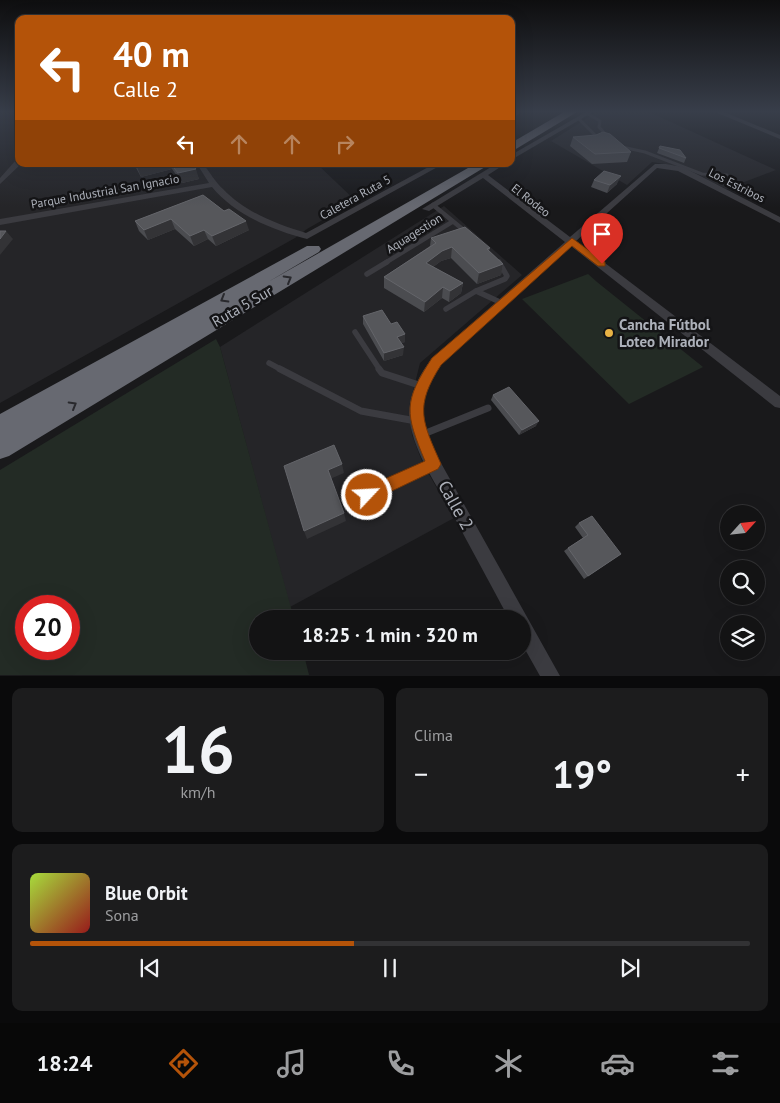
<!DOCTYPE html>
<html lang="es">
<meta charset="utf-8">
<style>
body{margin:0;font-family:"PT Sans",sans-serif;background:#1c1c1d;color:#f1f3f6;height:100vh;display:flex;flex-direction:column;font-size:19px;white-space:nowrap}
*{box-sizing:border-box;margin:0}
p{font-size:16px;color:#9d9ea0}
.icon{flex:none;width:28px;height:28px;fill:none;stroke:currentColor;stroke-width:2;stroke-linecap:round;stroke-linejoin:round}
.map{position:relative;height:676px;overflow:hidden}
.sheet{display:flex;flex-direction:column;gap:12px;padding:12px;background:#0a0a0b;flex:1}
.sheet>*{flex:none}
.hud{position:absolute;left:15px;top:15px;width:500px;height:152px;border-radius:10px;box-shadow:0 5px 20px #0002,0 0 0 1px #323234;background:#b45309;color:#fff;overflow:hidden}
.needle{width:32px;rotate:63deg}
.tools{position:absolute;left:720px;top:505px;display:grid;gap:10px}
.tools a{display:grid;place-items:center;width:45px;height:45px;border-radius:50%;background:#131314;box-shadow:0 5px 20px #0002,0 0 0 1px #323234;font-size:25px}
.speed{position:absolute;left:15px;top:595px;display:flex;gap:10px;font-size:25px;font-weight:700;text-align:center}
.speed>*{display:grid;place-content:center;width:65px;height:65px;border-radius:50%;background:#131314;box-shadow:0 5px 20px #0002,0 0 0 1px #323234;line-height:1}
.speed .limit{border:8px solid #d22;background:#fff;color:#111}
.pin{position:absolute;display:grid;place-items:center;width:42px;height:42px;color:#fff;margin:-51px -21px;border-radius:50% 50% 50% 0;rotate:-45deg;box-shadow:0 0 5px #0007}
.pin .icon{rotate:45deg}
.me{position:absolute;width:55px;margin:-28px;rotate:65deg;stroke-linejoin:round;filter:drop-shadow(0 0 4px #0008)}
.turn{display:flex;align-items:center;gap:18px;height:105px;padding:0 15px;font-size:22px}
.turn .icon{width:65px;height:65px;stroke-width:2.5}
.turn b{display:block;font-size:35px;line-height:42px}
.lanes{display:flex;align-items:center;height:48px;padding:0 15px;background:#0003;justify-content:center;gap:25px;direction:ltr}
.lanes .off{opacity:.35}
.big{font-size:38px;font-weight:600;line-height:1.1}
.sheet .tile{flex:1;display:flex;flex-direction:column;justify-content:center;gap:8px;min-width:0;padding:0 18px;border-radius:10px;background:#1c1c1d}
.sheet .dial{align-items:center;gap:0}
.dial b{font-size:65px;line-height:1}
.song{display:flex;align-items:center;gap:15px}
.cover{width:60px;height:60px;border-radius:8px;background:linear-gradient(135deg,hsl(80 70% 55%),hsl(0 70% 35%))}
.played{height:5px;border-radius:2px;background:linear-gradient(90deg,#b45309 45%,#323234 45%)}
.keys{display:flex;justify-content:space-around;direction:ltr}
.heat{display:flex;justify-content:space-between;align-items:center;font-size:28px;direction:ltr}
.sheet .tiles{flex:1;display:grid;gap:12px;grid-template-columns:1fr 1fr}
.tile:last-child{grid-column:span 2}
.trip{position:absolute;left:249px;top:610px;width:282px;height:50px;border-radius:25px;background:#131314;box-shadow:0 5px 20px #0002,0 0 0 1px #323234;font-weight:600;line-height:50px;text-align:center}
.dock{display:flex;height:80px;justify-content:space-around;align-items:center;background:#080808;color:#9d9ea0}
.dock .icon{width:35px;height:35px}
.dock .active{color:#b45309}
.dock b{font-size:22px;color:#f1f3f6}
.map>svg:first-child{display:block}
.built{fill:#252528}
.green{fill:#232b25;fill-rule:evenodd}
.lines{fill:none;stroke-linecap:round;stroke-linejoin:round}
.lane-far3{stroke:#3b3b40;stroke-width:3}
.lane-far2{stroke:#3b3b40;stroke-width:4.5}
.lane-far1{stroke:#3b3b40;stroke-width:5.5}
.lane{stroke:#3b3b40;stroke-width:7}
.street{fill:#3b3b40;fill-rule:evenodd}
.highway{fill:#676971;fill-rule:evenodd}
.wall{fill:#4b4c50}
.shaded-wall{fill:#333336}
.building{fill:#56575b;stroke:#64656a}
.oneway{stroke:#29292d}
.route{fill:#b45309;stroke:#753606}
.poi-dot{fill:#e8b345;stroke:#141416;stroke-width:2}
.labels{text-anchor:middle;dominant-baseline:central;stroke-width:5;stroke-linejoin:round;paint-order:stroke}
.far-street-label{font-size:12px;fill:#adb1ba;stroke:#141416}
.street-label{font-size:15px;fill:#adb1ba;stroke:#141416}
.poi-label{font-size:15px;font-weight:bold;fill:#adb1ba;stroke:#141416;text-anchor:start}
.near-street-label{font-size:18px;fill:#adb1ba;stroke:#141416}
</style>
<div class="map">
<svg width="780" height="676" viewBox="0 0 780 676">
<rect width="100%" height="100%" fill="#19191b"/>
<!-- built -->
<g class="built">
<path d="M0 112H19V164H317L356 201 307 229 295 238 0 403Z"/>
<path d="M597 112H649L776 170 726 189 683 167 652 162 627 185 551 141Z"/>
<path d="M444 206 522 275 420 363 409 407 412 435 423 464 454 518 290 607 220 347Z"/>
</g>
<!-- green -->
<g class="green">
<path d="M588 274 597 282 703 367 629 404 522 299Z"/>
<path d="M216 339 220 347 294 619H258V651H303L309 675H0V470ZM26 606H69V649H26Z"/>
</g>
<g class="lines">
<!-- lane-far3 -->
<g class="lane-far3">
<path d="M588 114 600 121 599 127 608 137"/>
<path d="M579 119 596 136 592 137"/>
<path d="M622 147 645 152 702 174 727 175"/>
</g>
<!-- lane-far2 -->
<g class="lane-far2">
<path d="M433 205 466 232"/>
<path d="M385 263 452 222"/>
</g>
<!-- lane-far1 -->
<g class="lane-far1">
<path d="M367 274 387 262"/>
<path d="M476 291 502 303"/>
<path d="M446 309 476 291 505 279 507 276 499 262"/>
<path d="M355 332 380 370"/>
<path d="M269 363 282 370"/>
</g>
<!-- lane -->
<g class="lane">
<path d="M280 369 361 411 416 421"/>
<path d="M379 369 382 373 422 386"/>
<path d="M421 435 488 408"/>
<path d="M351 502 433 464"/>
</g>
<!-- street -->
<g class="street">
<path d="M514 112H521L511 120V115Z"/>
<path d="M586 112H593L511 160V155Z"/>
<path d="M715 112H724L780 135V139Z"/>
<path d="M16 160H19V164H21L0 184V178Z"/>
<path d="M197 164H203C210 172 215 182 223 189 245 212 276 224 306 233L434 164H443L307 239C273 230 235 215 212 187L0 225V219L209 183Z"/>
<path d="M496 164H505L488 175 570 237 655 164H666L683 167 780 217V223L678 171 657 168 576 241 780 396V408L775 407 571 246 446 359 436 371 426 390 423 406 424 425 432 447 560 676H540L522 644V619H509C490 583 470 547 451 511 435 482 411 448 409 414 409 393 420 374 432 358L565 242 483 178 429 211 422 209Z"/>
</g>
<!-- highway -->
<g class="highway">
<path d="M564 112H577L511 152V143Z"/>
<path d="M475 164H490L9 456 0 459V414L307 246H319L321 249 319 252 268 282Z"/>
</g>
</g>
<!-- wall -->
<g class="wall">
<path d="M573 137 631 152 627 162 592 164 570 146Z"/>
<path d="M660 146 686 158 684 163 657 153Z"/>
<path d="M134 164H192L199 179 182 183 172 169 141 177Z"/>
<path d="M594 180 617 184 607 193 591 187Z"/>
<path d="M203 195 249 230 216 246 208 239 194 246 175 229 148 240 139 231 135 221Z"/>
<path d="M431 238 490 248 489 251 503 264 501 275 477 284 451 258 441 261 433 267 463 283 461 293 449 302 442 298 424 312 384 288V277L430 246Z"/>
<path d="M363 316 391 324 405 334V342L401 343 403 355 384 361 363 324Z"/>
<path d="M493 395 536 426 519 435 491 400Z"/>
<path d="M579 523 621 554 584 579 564 551 568 548 583 538 575 527Z"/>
</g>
<!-- shaded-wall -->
<g class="shaded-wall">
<path d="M150 164H170L172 169 141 177 137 167Z"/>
<path d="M196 169 199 179 182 183 178 173Z"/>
<path d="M621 176 617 184 607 193 610 185Z"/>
<path d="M171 219 175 229 148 240 144 230Z"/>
<path d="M246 221 249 230 216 246 212 236Z"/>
<path d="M204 230 208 239 194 246 190 236Z"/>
<path d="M6 231 13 239 0 255V239Z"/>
<path d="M452 247 451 258 441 261 425 273 426 263 442 251Z"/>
<path d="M503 264 501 275 477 284 479 273Z"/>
<path d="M463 283 461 293 449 302 450 291Z"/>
<path d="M443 287 442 298 424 312 425 302Z"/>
<path d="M405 334V342L397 345V337Z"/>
<path d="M404 347 403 355 384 361V353Z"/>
<path d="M539 421 536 426 519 435 522 430Z"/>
<path d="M342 464 344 473 330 479 328 470Z"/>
<path d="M344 513 346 521 307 539 304 531Z"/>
</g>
<!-- building -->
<g class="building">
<path d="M603 132 610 134 631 152 595 154 573 137 596 135Z"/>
<path d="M660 146 680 150 686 158 659 148Z"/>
<path d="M135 164H150L137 167Z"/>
<path d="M171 164H192L196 169 178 173Z"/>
<path d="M604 171 621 176 610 185 594 180Z"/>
<path d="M203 195 224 211 229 209 246 221 212 236 204 230 190 236 171 219 144 230 135 221Z"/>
<path d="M465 227 490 248 487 249 503 264 479 273 452 247 442 251 426 263 463 283 450 291 443 287 425 302 384 277 436 243 431 238Z"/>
<path d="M0 231H6L0 239Z"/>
<path d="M382 310 391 324 397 322 405 334 397 337 404 347 384 353 363 316Z"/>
<path d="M509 387 539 421 522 430 493 395Z"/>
<path d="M334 445 342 464 328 470 344 513 304 531 284 466Z"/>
<path d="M592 516 621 554 588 576 568 548 588 535 579 523Z"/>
</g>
<!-- one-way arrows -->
<defs><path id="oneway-chevron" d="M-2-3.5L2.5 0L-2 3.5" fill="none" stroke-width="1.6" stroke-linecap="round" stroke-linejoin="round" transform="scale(1.25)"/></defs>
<g class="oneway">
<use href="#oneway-chevron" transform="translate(288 279) rotate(-30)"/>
<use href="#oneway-chevron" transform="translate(224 299) rotate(150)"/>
<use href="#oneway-chevron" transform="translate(73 405) rotate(-30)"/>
</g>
<!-- sky -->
<linearGradient id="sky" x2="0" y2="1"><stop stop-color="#0e0e0f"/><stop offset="0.54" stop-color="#383e4a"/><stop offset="1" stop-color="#383e4a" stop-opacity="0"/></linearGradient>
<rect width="780" height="207" fill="url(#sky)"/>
<!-- route -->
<path class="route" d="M572 238 605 262V266H598L572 246 441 365C414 407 422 421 441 464L438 469 373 500 367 502 362 500 360 495 362 489 425 461C405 413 403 402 432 358Z"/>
<!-- markers -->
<circle class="poi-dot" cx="609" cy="333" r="5"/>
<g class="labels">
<!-- far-street labels -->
<g class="far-street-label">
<text transform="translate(737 185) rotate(27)">Los Estribos</text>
<text transform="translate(105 191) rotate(-10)">Parque Industrial San Ignacio</text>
<text transform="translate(355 197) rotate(-29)">Caletera Ruta 5</text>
<text transform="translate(531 200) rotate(38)">El Rodeo</text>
<text transform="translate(414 233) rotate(-32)">Aquagestion</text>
</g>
<!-- street labels -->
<g class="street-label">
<text transform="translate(242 306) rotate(-30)">Ruta 5 Sur</text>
</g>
<!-- poi labels -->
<g class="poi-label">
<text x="619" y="324">Cancha Fútbol<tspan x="619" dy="17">Loteo Mirador</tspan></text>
</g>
<!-- near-street labels -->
<g class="near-street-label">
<text transform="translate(456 505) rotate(61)">Calle 2</text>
</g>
</g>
</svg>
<div class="tools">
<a><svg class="needle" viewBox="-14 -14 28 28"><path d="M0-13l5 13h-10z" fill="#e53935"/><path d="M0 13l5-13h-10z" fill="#9d9ea0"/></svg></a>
<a><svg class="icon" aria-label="search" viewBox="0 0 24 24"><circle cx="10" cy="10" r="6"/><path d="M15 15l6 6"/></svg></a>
<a><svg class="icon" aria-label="layers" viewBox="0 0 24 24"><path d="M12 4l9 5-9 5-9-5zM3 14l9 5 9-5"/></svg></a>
</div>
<div class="speed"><div class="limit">20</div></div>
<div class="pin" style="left:602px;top:264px;background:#d93025"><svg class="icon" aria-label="arrive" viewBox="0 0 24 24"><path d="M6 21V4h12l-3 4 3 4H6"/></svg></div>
<svg class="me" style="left:367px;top:495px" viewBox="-20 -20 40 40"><circle r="17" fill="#b45309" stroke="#fff" stroke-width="3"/><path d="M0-11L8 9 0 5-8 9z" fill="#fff"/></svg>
<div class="trip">18:25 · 1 min · 320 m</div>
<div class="hud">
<div class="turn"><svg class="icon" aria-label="left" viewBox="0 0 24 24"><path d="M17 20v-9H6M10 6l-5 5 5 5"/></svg><div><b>40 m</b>Calle 2</div></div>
<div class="lanes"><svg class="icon" aria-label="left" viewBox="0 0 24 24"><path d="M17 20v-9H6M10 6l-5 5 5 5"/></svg><svg class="icon off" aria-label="ahead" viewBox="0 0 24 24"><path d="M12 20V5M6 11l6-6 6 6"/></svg><svg class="icon off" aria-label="ahead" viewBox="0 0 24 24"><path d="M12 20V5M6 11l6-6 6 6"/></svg><svg class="icon off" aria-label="right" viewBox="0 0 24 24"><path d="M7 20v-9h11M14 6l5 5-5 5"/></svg></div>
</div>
</div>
<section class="sheet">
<div class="tiles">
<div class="tile dial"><b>16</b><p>km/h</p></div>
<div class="tile"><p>Clima</p>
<div class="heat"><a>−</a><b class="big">19°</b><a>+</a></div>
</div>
<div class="tile">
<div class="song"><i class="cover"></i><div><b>Blue Orbit</b><p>Sona</p></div></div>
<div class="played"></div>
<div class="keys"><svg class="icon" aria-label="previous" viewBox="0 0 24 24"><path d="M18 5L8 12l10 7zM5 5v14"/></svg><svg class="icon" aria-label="pause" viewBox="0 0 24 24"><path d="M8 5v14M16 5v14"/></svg><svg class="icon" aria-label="next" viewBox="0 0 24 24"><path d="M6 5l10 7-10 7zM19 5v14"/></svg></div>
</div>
</div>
</section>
<nav class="dock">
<b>18:24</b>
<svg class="icon active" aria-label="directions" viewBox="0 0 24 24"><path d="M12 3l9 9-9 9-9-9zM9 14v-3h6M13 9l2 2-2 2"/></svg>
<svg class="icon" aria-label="music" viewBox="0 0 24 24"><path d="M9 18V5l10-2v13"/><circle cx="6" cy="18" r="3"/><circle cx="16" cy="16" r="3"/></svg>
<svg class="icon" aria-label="phone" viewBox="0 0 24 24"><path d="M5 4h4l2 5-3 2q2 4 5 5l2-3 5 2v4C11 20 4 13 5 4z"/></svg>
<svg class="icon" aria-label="climate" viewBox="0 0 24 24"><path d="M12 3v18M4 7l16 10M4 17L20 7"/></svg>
<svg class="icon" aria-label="car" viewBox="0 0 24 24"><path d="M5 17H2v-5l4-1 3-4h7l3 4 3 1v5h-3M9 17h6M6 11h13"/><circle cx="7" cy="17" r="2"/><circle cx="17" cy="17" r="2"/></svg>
<svg class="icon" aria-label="filters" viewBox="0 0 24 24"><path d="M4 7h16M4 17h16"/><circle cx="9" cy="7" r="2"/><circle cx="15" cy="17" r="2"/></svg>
</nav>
